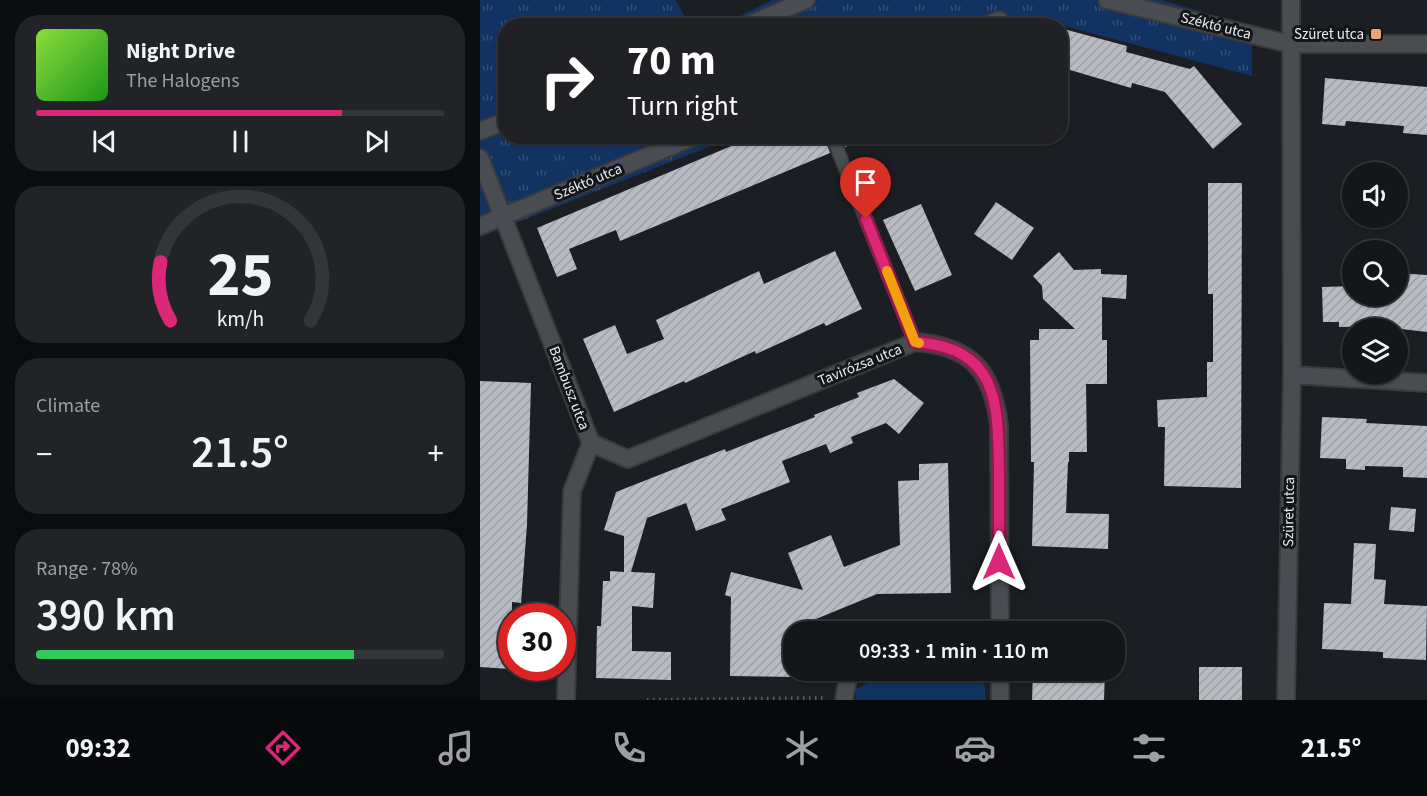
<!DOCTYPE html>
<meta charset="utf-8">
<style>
body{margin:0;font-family:"Source Sans 3",sans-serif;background:#212327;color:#f1f3f6;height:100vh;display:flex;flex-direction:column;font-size:22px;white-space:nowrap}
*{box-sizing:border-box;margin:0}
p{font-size:20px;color:#9d9fa2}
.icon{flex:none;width:33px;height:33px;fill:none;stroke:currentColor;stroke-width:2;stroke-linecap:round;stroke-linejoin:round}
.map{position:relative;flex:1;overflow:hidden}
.side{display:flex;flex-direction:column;gap:15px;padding:15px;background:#0b0c0e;width:480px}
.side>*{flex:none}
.banner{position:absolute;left:18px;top:18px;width:570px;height:126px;border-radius:24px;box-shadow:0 2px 4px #0004,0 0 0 2px #333539;background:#202124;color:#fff;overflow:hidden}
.buttons{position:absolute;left:862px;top:162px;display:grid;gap:12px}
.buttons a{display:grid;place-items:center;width:66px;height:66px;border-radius:50%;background:#14161a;box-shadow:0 2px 4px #0004,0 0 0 2px #333539;font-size:30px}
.speed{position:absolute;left:18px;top:603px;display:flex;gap:12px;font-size:30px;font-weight:700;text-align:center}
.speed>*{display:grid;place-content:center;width:78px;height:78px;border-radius:50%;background:#14161a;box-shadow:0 2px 4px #0004,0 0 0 2px #333539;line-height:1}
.speed .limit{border:9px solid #d22;background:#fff;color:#111}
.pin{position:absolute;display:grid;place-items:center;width:51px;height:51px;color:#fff;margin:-62px -26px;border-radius:50% 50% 50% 0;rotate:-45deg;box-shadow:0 0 6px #0007}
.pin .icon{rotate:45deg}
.me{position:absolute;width:66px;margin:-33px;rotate:0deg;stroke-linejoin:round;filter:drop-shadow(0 0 4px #0008)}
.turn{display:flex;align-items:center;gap:21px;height:126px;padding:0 30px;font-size:27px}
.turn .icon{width:78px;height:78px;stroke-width:2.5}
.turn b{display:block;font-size:42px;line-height:51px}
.big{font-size:45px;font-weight:600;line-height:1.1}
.side .card{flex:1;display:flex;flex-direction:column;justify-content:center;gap:9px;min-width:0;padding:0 21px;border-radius:24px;background:#212327}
.side .dial{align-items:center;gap:0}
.dial svg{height:156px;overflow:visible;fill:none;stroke:#333539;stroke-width:7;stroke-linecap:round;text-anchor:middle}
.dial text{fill:#f1f3f6;stroke:none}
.song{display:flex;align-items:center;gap:18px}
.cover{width:72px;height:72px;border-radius:9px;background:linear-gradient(135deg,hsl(90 70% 55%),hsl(120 70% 35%))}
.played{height:6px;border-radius:3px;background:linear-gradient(90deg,#db2777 75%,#333539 75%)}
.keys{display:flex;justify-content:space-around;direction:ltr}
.heat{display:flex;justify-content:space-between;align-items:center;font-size:33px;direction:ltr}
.charge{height:9px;border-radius:4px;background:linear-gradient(90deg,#34c759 78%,#333539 0)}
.trip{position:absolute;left:303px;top:621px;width:342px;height:60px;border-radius:24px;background:#14161a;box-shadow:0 2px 4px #0004,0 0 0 2px #333539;font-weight:600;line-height:60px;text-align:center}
.menu{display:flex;height:96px;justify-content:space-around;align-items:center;background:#08090a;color:#9d9fa2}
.menu .icon{width:42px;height:42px}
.menu .on{color:#db2777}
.menu b{font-size:27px;color:#f1f3f6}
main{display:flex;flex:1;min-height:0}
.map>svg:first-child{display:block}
.grass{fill:url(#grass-tufts)}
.park{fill:#123261}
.building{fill:url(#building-hatch)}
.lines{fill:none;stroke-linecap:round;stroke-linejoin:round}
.service-casing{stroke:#383a3e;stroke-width:15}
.minor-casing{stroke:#383a3e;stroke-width:20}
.path{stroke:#5f6265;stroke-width:4;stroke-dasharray:1.5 4.5;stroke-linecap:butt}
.service{stroke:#494c51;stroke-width:12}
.minor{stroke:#494c51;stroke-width:16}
.route-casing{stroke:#8e194d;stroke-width:15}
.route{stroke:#db2777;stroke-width:10}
.slow{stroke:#f59e0b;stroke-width:10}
.poi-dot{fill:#f0a279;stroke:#121519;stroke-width:2}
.labels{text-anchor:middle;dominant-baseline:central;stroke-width:6;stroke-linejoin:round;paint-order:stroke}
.street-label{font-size:15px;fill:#e9ebee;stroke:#121519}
.poi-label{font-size:15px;fill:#e9ebee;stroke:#121519;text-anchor:end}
</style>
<main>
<section class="side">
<div class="card">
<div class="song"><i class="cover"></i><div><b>Night Drive</b><p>The Halogens</p></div></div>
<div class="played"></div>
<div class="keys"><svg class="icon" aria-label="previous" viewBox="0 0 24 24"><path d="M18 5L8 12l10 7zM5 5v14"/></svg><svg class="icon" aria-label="pause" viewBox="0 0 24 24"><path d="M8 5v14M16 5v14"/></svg><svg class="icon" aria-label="next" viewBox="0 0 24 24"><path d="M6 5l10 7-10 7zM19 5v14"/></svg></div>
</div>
<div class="card dial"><svg viewBox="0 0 100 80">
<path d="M14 69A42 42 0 1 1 86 69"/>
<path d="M14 69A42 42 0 0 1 9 39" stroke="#db2777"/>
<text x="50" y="56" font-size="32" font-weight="700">25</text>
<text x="50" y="72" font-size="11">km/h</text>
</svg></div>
<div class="card"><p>Climate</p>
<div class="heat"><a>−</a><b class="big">21.5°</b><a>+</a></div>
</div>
<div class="card"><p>Range · 78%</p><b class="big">390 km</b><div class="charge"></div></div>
</section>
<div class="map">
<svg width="947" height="700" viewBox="0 0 947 700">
<defs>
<pattern id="grass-tufts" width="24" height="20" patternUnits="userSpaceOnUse" patternTransform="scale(1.5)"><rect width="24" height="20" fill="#123261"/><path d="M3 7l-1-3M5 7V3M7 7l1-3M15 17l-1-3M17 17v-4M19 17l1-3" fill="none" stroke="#345078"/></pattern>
<pattern id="building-hatch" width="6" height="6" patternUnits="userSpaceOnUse" patternTransform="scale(1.5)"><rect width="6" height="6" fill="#b8bcc2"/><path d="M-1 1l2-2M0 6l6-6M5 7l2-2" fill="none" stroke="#9c9ea3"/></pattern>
</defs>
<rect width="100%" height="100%" fill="#1b1e22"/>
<!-- grass -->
<g class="grass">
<path d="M0 0H196L209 25 26 26V136L254 137 0 237Z"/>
<path d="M292 0H682L772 27V76L555 18 536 26H240Z"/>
</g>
<!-- park -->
<path class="park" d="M453 671H499L505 687V700H376V689L406 673Z"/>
<!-- building -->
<g class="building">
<path d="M580 28 647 46 646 52 710 69 714 66 762 124 733 149 685 92 652 83 651 88 580 67Z"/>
<path d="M845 78 947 87V135L923 133 924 126 866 121 865 126 842 124Z"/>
<path d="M275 136H344L350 153 140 241 136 230 89 249 97 269 77 277 57 228Z"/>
<path d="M361 136H390V137L365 147Z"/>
<path d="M728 183H762L761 488 684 486 685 427H678L677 400 727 397V362H733V294H728Z"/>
<path d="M516 202 554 228 532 260 494 234Z"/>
<path d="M441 204 472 275 435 291 403 220Z"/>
<path d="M355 251 382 309 346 326 344 323 276 354 275 351 205 383 204 381 134 412 103 339 135 325 147 354 184 339 176 320 279 271 284 284Z"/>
<path d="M579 252 594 270 621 269V274L647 275 646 299 622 297V340H627V384H606L607 452H589V462H588L586 513 629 514 628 549 552 546 554 462H551L550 340H559V329H595L563 299 562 286 553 276Z"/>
<path d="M918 273 947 275V332L913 328V326L859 327V322H843L842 287 873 286V296H918Z"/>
<path d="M414 379 444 403 419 434 406 423 371 437 373 443 350 453 346 444 302 461 310 482 241 509 246 520 216 531 206 503 167 518 151 572 175 573 173 608 152 606V651L191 652V680L116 678 117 626H121L123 581H130V571L144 572V536L124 530 136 492 245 449 246 452 335 417 334 415 379 397 377 393Z"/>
<path d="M0 381 51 383 47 525 41 603 32 602V669L0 667Z"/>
<path d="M842 417 887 419 886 423 947 426V478L923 477V467L885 466V470L866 469V459L840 458Z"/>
<path d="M468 463 471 593 397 594 314 628V677L250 676 251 597 245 595 251 572 323 590 308 553 351 535 364 567 420 545 418 481 439 480V464Z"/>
<path d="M911 507 936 509 934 532 909 530Z"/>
<path d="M874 543 896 544 894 579 906 580 904 604 947 606 946 660 903 658V652L842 649 844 603 871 604Z"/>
<rect x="719" y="667" width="43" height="33"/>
<path d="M572 670 625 671 624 700H552L553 673 572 674Z"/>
</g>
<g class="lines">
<defs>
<path id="service" d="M352 136 435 342"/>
<g id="minor">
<path d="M627 0 810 44H947"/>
<path d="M266 26 326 0"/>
<path d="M504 26 519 20"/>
<path d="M0 131 26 121"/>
<path d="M0 158 111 443 92 491 86 700"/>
<path d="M0 226 216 136"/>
<path d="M812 375 947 383"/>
<path d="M111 443 148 459 435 342C491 346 512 370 519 425L520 632"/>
<path d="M364 700 368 677 372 670"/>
<path d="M520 700V670"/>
<path d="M806 700 812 375 811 0"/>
</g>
</defs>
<!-- service casing -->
<use href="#service" class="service-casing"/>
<!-- minor casing -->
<use href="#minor" class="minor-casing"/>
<!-- path -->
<path class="path" d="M167 700 346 698"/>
<!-- service -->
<use href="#service" class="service"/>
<!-- minor -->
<use href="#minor" class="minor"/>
</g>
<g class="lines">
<defs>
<path id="route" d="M386 219 435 342C519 348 518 403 519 471 519 501 519 532 519 562"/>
</defs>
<!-- route casing -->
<use href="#route" class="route-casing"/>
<!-- route -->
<use href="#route" class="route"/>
<!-- slow -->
<path class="slow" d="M407 271 435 342 439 343"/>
</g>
<!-- markers -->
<rect class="poi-dot" x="890" y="28" width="12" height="12" rx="3"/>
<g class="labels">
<!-- street labels -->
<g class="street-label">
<text transform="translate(736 26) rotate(14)">Széktó utca</text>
<text transform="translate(108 182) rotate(-23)">Széktó utca</text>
<text transform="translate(380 365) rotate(-22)">Tavirózsa utca</text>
<text transform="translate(89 388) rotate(69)">Bambusz utca</text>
<text transform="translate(809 512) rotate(-89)">Szüret utca</text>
</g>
<!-- poi labels -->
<g class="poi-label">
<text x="884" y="34">Szüret utca</text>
</g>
</g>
</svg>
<div class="buttons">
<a><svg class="icon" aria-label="sound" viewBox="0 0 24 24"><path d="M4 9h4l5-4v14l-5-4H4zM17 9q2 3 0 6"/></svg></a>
<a><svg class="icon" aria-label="search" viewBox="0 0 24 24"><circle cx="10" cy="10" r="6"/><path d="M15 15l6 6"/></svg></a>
<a><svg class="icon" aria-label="layers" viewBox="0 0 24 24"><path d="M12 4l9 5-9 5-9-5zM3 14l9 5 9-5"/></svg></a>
</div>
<div class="speed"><div class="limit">30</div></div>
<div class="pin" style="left:386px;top:219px;background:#d93025"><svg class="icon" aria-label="arrive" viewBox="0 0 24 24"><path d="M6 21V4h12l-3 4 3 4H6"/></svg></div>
<svg class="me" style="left:519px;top:562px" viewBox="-20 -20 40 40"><path d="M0-17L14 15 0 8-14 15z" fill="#db2777" stroke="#fff" stroke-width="4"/></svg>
<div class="trip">09:33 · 1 min · 110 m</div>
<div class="banner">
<div class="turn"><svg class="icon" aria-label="right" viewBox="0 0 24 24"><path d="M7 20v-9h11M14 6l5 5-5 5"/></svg><div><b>70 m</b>Turn right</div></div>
</div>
</div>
</main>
<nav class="menu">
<b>09:32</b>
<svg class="icon on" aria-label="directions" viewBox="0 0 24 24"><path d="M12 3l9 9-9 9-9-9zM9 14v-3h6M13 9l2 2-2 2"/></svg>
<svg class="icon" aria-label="music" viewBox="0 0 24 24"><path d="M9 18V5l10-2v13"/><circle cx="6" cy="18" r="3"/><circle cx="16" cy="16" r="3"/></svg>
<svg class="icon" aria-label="phone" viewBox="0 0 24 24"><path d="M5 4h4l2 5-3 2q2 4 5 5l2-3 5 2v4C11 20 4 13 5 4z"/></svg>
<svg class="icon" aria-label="climate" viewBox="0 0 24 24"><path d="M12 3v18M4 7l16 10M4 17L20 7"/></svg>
<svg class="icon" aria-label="car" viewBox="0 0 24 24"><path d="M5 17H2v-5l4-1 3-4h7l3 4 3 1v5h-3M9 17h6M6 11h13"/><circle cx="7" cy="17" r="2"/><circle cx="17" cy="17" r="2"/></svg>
<svg class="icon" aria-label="filters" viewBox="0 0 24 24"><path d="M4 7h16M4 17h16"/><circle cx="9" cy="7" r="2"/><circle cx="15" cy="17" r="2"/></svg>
<b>21.5°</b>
</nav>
